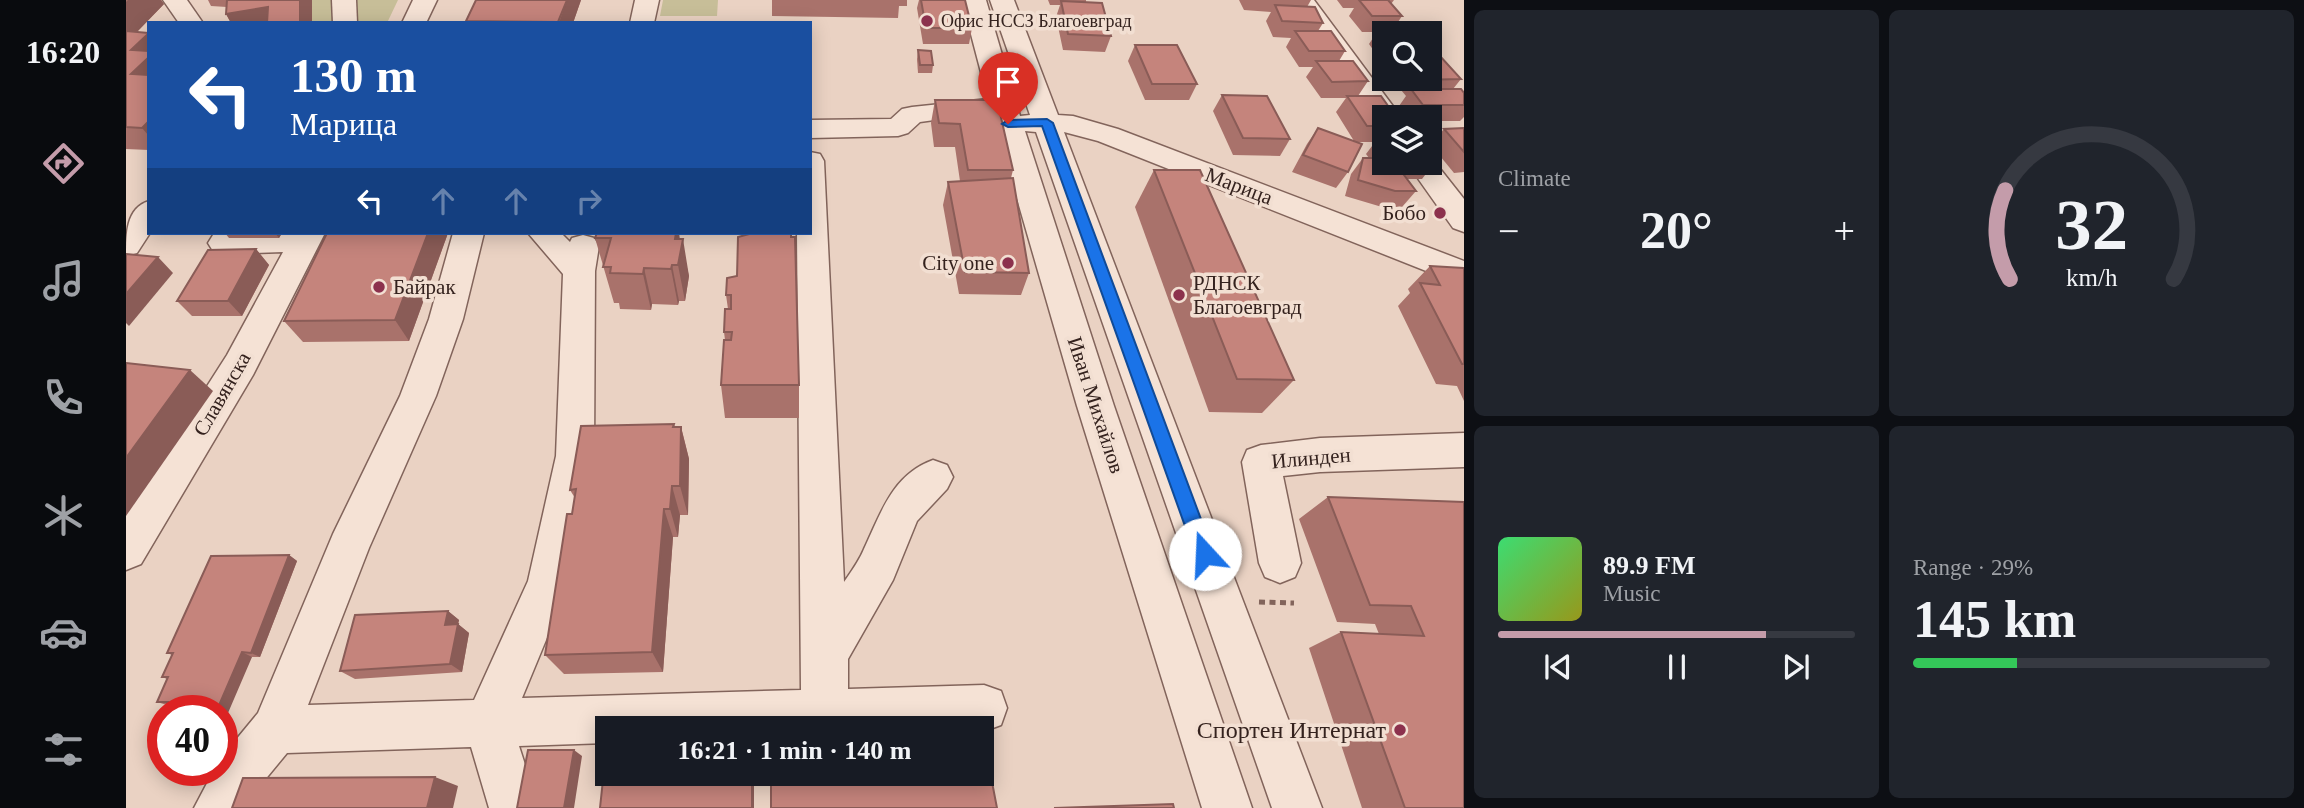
<!DOCTYPE html>
<meta charset="utf-8">
<style>
body{margin:0;font-family:Georgia,serif;background:#20242c;color:#f1f3f6;height:100vh;display:flex;flex-direction:column;font-size:26px;white-space:nowrap}
*{box-sizing:border-box;margin:0}
p{font-size:23px;color:#9ea1a6}
.icon{flex:none;width:38px;height:38px;fill:none;stroke:currentColor;stroke-width:2;stroke-linecap:round;stroke-linejoin:round}
.map{position:relative;flex:1;overflow:hidden}
.side{display:flex;flex-direction:column;gap:10px;padding:10px;background:#0d0f14;width:840px}
.side>*{flex:none}
.banner{position:absolute;left:21px;top:21px;width:665px;height:214px;border-radius:0px;box-shadow:0 4px 18px #0003;background:#1a4fa0;color:#fff;overflow:hidden}
.buttons{position:absolute;left:1246px;top:21px;display:grid;gap:14px}
.buttons a{display:grid;place-items:center;width:70px;height:70px;border-radius:0px;background:#171b24;box-shadow:0 4px 18px #0003;font-size:35px}
.speed{position:absolute;left:21px;top:695px;display:flex;gap:14px;font-size:35px;font-weight:700;text-align:center}
.speed>*{display:grid;place-content:center;width:91px;height:91px;border-radius:50%;background:#171b24;box-shadow:0 4px 18px #0003;line-height:1}
.speed .limit{border:10px solid #d22;background:#fff;color:#111}
.pin{position:absolute;display:grid;place-items:center;width:60px;height:60px;color:#fff;margin:-72px -30px;border-radius:50% 50% 50% 0;rotate:-45deg;box-shadow:0 0 7px #0007}
.pin .icon{rotate:45deg}
.me{position:absolute;width:77px;margin:-38px;rotate:340deg;stroke-linejoin:round;filter:drop-shadow(0 0 5px #0008)}
.turn{display:flex;align-items:center;gap:24px;height:147px;padding:0 28px;font-size:32px}
.turn .icon{width:91px;height:91px;stroke-width:2.5}
.turn b{display:block;font-size:49px;line-height:60px}
.lanes{display:flex;align-items:center;height:66px;padding:0 28px;background:#0003;justify-content:center;gap:35px;direction:ltr}
.lanes .off{opacity:.35}
.big{font-size:52px;font-weight:600;line-height:1.1}
.side .tile{flex:1;display:flex;flex-direction:column;justify-content:center;gap:10px;min-width:0;padding:0 24px;border-radius:10px;background:#20242c}
.side .dial{align-items:center;gap:0}
.dial svg{height:182px;overflow:visible;fill:none;stroke:#363941;stroke-width:7;stroke-linecap:round;text-anchor:middle}
.dial text{fill:#f1f3f6;stroke:none}
.song{display:flex;align-items:center;gap:21px}
.cover{width:84px;height:84px;border-radius:10px;background:linear-gradient(135deg,hsl(140 70% 55%),hsl(60 70% 35%))}
.played{height:7px;border-radius:4px;background:linear-gradient(90deg,#c49caa 75%,#363941 75%)}
.keys{display:flex;justify-content:space-around;direction:ltr}
.heat{display:flex;justify-content:space-between;align-items:center;font-size:38px;direction:ltr}
.charge{height:10px;border-radius:5px;background:linear-gradient(90deg,#34c759 29%,#363941 0)}
.side .tiles{flex:1;display:grid;gap:10px;grid-template-columns:repeat(2,1fr)}
.trip{position:absolute;left:469px;top:716px;width:399px;height:70px;border-radius:0px;background:#171b24;box-shadow:0 4px 18px #0003;font-weight:600;line-height:70px;text-align:center}
main{display:flex;flex:1;min-height:0}
.tabs{display:flex;flex-direction:column;width:126px;justify-content:space-around;align-items:center;background:#090b0e;color:#9ea1a6}
.tabs .icon{width:49px;height:49px}
.tabs .current{color:#c49caa}
.tabs b{font-size:32px;color:#f1f3f6}
.map>svg:first-child{display:block}
.green{fill:#c7be98}
.lines{fill:none;stroke-linecap:round;stroke-linejoin:round}
.minor-casing{stroke:#82645b;stroke-width:3}
.path{stroke:#82645b;stroke-width:5;stroke-dasharray:6 4.5;stroke-linecap:butt}
.minor{fill:#f5e2d5;fill-rule:evenodd}
.wall{fill:#a9726b}
.shaded-wall{fill:#8a5c57}
.building{fill:#c5847c;stroke:#8a5c57;stroke-width:2}
.route{fill:#1a73e8;stroke:#114b97;stroke-width:2}
.poi-dot{fill:#8c314d;stroke:#f2dfd2;stroke-width:2.5}
.labels{text-anchor:middle;dominant-baseline:central;stroke-width:7;stroke-linejoin:round;paint-order:stroke}
.far-poi-label{font-size:18px;fill:#34221e;stroke:#f2dfd2;text-anchor:start}
.street-label{font-size:21px;fill:#34221e;stroke:#f2dfd2}
.poi-label{font-size:21px;fill:#34221e;stroke:#f2dfd2;text-anchor:end}
.near-poi-label{font-size:24px;fill:#34221e;stroke:#f2dfd2;text-anchor:end}
</style>
<main>
<nav class="tabs">
<b>16:20</b>
<svg class="icon current" aria-label="directions" viewBox="0 0 24 24"><path d="M12 3l9 9-9 9-9-9zM9 14v-3h6M13 9l2 2-2 2"/></svg>
<svg class="icon" aria-label="music" viewBox="0 0 24 24"><path d="M9 18V5l10-2v13"/><circle cx="6" cy="18" r="3"/><circle cx="16" cy="16" r="3"/></svg>
<svg class="icon" aria-label="phone" viewBox="0 0 24 24"><path d="M5 4h4l2 5-3 2q2 4 5 5l2-3 5 2v4C11 20 4 13 5 4z"/></svg>
<svg class="icon" aria-label="climate" viewBox="0 0 24 24"><path d="M12 3v18M4 7l16 10M4 17L20 7"/></svg>
<svg class="icon" aria-label="car" viewBox="0 0 24 24"><path d="M5 17H2v-5l4-1 3-4h7l3 4 3 1v5h-3M9 17h6M6 11h13"/><circle cx="7" cy="17" r="2"/><circle cx="17" cy="17" r="2"/></svg>
<svg class="icon" aria-label="filters" viewBox="0 0 24 24"><path d="M4 7h16M4 17h16"/><circle cx="9" cy="7" r="2"/><circle cx="15" cy="17" r="2"/></svg>
</nav>
<div class="map">
<svg width="1338" height="808" viewBox="0 0 1338 808">
<rect width="100%" height="100%" fill="#ead2c3"/>
<!-- green -->
<g class="green">
<path d="M133 0H272L261 23H104Z"/>
<path d="M537 0H592L591 16H534Z"/>
</g>
<g class="lines">
<defs>
<g id="minor">
<path d="M37 0H61L77 23H53Z"/>
<path d="M206 0H230L231 23H207Z"/>
<path d="M287 0H311L300 23H276Z"/>
<path d="M509 0H533L528 23H504Z"/>
<path d="M836 0H860L894 116 904 115 864 0H888L932 115 947 116 992 129 1338 261V286L972 141 938 132 1196 808H1146L910 132 899 131 988 406 1126 808H1076L951 406 866 112 794 122 782 133 772 136 684 138V120L765 119 776 109 786 107 862 99Z"/>
<path d="M1164 0H1188L1275 117H1258V124L1252 123Z"/>
<path d="M684 152 694 154 698 161 718 582C725 572 733 561 738 549 755 513 766 475 807 460L821 465 827 477 821 489 791 521 767 580 722 659V689L858 685 875 691 881 708 875 725 856 732V728H481V743L393 746 413 808H363L345 747 161 753 133 787 121 808H68L88 770H96L99 753 132 713 207 534 274 396 303 319 327 233H358L337 319 310 396 243 548 182 705 348 700 402 581 430 456 437 274 402 233H435L444 242 446 238 457 235 468 238 473 246 469 271 468 456 444 582 396 698 675 690 671 233H684Z"/>
<path d="M1304 156 1338 199V232L1327 228 1281 163H1304Z"/>
<path d="M23 201 24 233 11 253 0 256C0 234 0 208 23 201Z"/>
<path d="M95 233H199L127 375 15 564 0 570V513L101 355 157 252 98 254 87 251 82 243 87 235Z"/>
<path d="M1338 433V467L1194 472 1157 476 1175 563 1169 577 1154 583 1139 577 1133 563 1116 462 1121 450 1135 445 1194 438Z"/>
</g>
</defs>
<!-- minor casing -->
<use href="#minor" class="minor-casing"/>
<!-- path -->
<path class="path" d="M1133 602 1168 603"/>
<!-- minor -->
<use href="#minor" class="minor"/>
</g>
<!-- wall -->
<g class="wall">
<path d="M0 0H35L38 4 11 32 23 33V150L0 149Z"/>
<path d="M82 0H186V23H105L100 14 101 7 85 6Z"/>
<path d="M350 0H455L447 23H340V21Z"/>
<path d="M646 0H781V6H773L772 18 646 16Z"/>
<path d="M793 0H839L846 28 843 44H797L791 8Z"/>
<path d="M922 0H960V2L985 36 979 52 937 50 930 17 934 5H924Z"/>
<path d="M1113 0H1185L1181 7 1197 23 1192 31 1219 51 1213 61 1242 81 1232 96 1258 117V163L1309 162 1296 179H1281L1290 191 1276 207H1256L1219 196 1225 174 1237 158H1243L1240 154 1249 142H1233L1222 172 1210 188 1166 172 1181 144 1192 128 1228 141 1210 112 1220 98H1195L1180 77 1187 67H1173L1160 47 1165 38 1147 37 1140 21 1145 12 1118 10Z"/>
<path d="M1211 0H1268L1265 4 1276 16 1268 28 1258 33V65L1243 44 1251 32H1236L1223 16 1228 8H1217Z"/>
<path d="M1009 45 1071 84 1063 100H1019L1002 61Z"/>
<path d="M1304 45 1310 53 1307 56 1335 79 1327 89 1338 93V117L1334 121H1304V117H1282L1273 106 1280 96 1266 79H1304Z"/>
<path d="M792 50 807 65 806 73H792L791 59Z"/>
<path d="M1096 95 1164 139 1154 156 1107 155 1087 111Z"/>
<path d="M809 100 887 170 885 178 903 273 895 295 833 294 817 205 822 182 834 181 829 147H808L805 123Z"/>
<path d="M1338 128V172L1328 173 1305 145 1318 129Z"/>
<path d="M1028 170 1168 380 1136 413 1083 412 1009 207Z"/>
<path d="M99 233H156L153 238H103Z"/>
<path d="M201 233H322L283 341 177 342 158 321Z"/>
<path d="M469 238 554 239 563 276 559 301H553L552 305 526 304 525 310 494 309 493 303H488Z"/>
<path d="M130 249 143 265 116 316H66L51 301Z"/>
<path d="M1304 266 1338 268V401L1331 386 1310 384 1272 306 1284 293 1282 289Z"/>
<path d="M601 278 673 385V418H599L595 385 599 340 598 332 602 309 600 295Z"/>
<path d="M549 427H555L563 459 562 515H554L552 537H547L537 672 438 674 419 655 449 498 444 490Z"/>
<path d="M1202 497 1338 502V808H1236L1183 648 1215 632 1253 634 1249 624 1211 622 1173 519Z"/>
<path d="M163 555 171 561 134 657H126L41 705 31 702 41 679 36 677 46 655 41 653Z"/>
<path d="M322 611 333 620 332 624 343 633 336 672 229 679 214 671Z"/>
</g>
<!-- shaded-wall -->
<g class="shaded-wall">
<path d="M2 0H35L38 4 3 40 0 36V2Z"/>
<rect x="174" y="0" width="12" height="23"/>
<path d="M441 0H455L447 23H433Z"/>
<path d="M142 7 151 23H105L100 14Z"/>
<path d="M23 33V96L5 74V50Z"/>
<path d="M23 121V136L16 128Z"/>
<path d="M149 233H156L153 238Z"/>
<path d="M302 233H322L283 341 269 320Z"/>
<path d="M550 233H553L555 247 557 239 563 276 559 301 552 265 549 239Z"/>
<path d="M130 249 143 265 116 316 102 301Z"/>
<path d="M32 257 47 273 3 326 0 323V294Z"/>
<path d="M546 265 553 301 552 305 545 269Z"/>
<path d="M518 268 526 304 525 310 517 274Z"/>
<path d="M64 370 87 391 0 516V458Z"/>
<path d="M548 424 555 451V427L563 459 562 515 554 486 547 427Z"/>
<path d="M546 486 554 515 552 537 544 509Z"/>
<path d="M538 509 547 537 537 672 526 652Z"/>
<path d="M163 555 171 561 134 657 125 653Z"/>
<path d="M322 611 333 620 332 624 343 633 336 672 324 664 319 625Z"/>
<path d="M116 652 126 657 96 727V710H91Z"/>
<path d="M448 750 456 756 448 808H438Z"/>
<rect x="626" y="774" width="2" height="34"/>
<path d="M309 777 332 786 327 808H301Z"/>
</g>
<!-- building -->
<g class="building">
<path d="M101 0H174V23H141L142 7 100 14Z"/>
<path d="M350 0H441L432 22 340 21Z"/>
<path d="M795 0H839L846 28H800Z"/>
<path d="M1233 0H1262L1276 16H1246Z"/>
<path d="M935 1 976 3 985 36 942 34Z"/>
<path d="M1149 5 1189 7 1197 23 1156 21Z"/>
<path d="M1254 28H1290L1294 33 1258 34Z"/>
<path d="M0 31 23 33 5 50 23 51V57L5 74 23 75V121L16 128 0 127Z"/>
<path d="M1169 31H1205L1219 51H1183Z"/>
<path d="M1009 45H1051L1071 84H1026Z"/>
<path d="M1304 45 1310 53H1304Z"/>
<path d="M792 50 805 51 807 65H794Z"/>
<path d="M1304 56H1314L1335 79 1292 80 1291 79H1304Z"/>
<path d="M1190 61H1227L1242 81 1206 82Z"/>
<path d="M1285 89H1335L1338 93V105H1297Z"/>
<path d="M1096 95 1141 96 1164 139 1117 138Z"/>
<path d="M1221 96H1255L1270 117H1258V126H1241Z"/>
<path d="M809 100H871L887 170H842L834 124 813 123Z"/>
<path d="M1192 128 1236 144 1222 172 1177 155Z"/>
<path d="M1338 128V152L1318 129Z"/>
<path d="M1253 138H1258V145Z"/>
<path d="M1304 155 1309 162 1304 163Z"/>
<path d="M1237 158H1258V163H1296H1269L1290 191H1269L1232 180Z"/>
<path d="M1028 170H1074L1168 380 1111 379Z"/>
<path d="M887 178 903 273 839 272 822 182Z"/>
<path d="M201 233H302L269 320 158 321Z"/>
<path d="M471 233H550L549 239H557L552 265H546L545 269 518 268 517 274 484 273 485 267H477L485 238H469Z"/>
<path d="M627 233H665V237H669L673 385H595L598 340H605L606 332H598L599 309H605V295H600L601 278 611 276 612 237Z"/>
<path d="M130 249 102 301H51L82 250Z"/>
<path d="M0 254 32 257 0 294Z"/>
<path d="M1304 266 1338 268V364H1336L1294 283 1314 285Z"/>
<path d="M0 363 64 370 0 458Z"/>
<path d="M548 424 547 427H555L554 486H546L544 509H538L526 652 419 655 441 514H446L450 489 444 490 455 426Z"/>
<path d="M1202 497 1338 502V808H1279L1215 632 1298 636 1285 606 1244 605Z"/>
<path d="M163 555 125 653 116 652 91 710H38L42 702H31L42 677H36L47 653H41L85 556Z"/>
<path d="M322 611 319 625 332 624 324 664 214 671 229 615Z"/>
<path d="M37 714V730H29Z"/>
<path d="M481 742V774H626V808H474Z"/>
<path d="M856 746 860 751 871 808H645V774H856Z"/>
<path d="M402 750H448L438 808H391Z"/>
<path d="M309 777 301 808H106L117 778Z"/>
<path d="M1047 804 1048 808H928Z"/>
</g>
<!-- route -->
<path class="route" d="M921 119 927 123 1088 554 1085 560 1079 562 1072 560 1069 554 916 126 882 127 876 124 882 120Z"/>
<!-- markers -->
<g class="poi-dot">
<circle cx="801" cy="21" r="7"/>
<circle cx="1314" cy="213" r="7"/>
<circle cx="882" cy="263" r="7"/>
<circle cx="253" cy="287" r="7"/>
<circle cx="1053" cy="295" r="7"/>
<circle cx="1274" cy="730" r="7"/>
</g>
<g class="labels">
<!-- far-poi labels -->
<g class="far-poi-label">
<text x="815" y="21">Офис НССЗ Благоевград</text>
</g>
<!-- street labels -->
<g class="street-label">
<text transform="translate(1113 186) rotate(21)">Марица</text>
<text transform="translate(96 394) rotate(-60)">Славянска</text>
<text transform="translate(970 405) rotate(72)">Иван Михайлов</text>
<text transform="translate(1185 458) rotate(-5)">Илинден</text>
</g>
<!-- poi labels -->
<g class="poi-label">
<text x="1300" y="213">Бобо</text>
<text x="868" y="263">City one</text>
<text x="1067" y="283" text-anchor="start">РДНСК<tspan x="1067" dy="24">Благоевград</tspan></text>
<text x="267" y="287" text-anchor="start">Байрак</text>
</g>
<!-- near-poi labels -->
<g class="near-poi-label">
<text x="1260" y="730">Спортен Интернат</text>
</g>
</g>
</svg>
<div class="buttons">
<a><svg class="icon" aria-label="search" viewBox="0 0 24 24"><circle cx="10" cy="10" r="6"/><path d="M15 15l6 6"/></svg></a>
<a><svg class="icon" aria-label="layers" viewBox="0 0 24 24"><path d="M12 4l9 5-9 5-9-5zM3 14l9 5 9-5"/></svg></a>
</div>
<div class="speed"><div class="limit">40</div></div>
<div class="pin" style="left:882px;top:124px;background:#d93025"><svg class="icon" aria-label="arrive" viewBox="0 0 24 24"><path d="M6 21V4h12l-3 4 3 4H6"/></svg></div>
<svg class="me" style="left:1079px;top:554px" viewBox="-20 -20 40 40"><circle r="19" fill="#fff"/><path d="M0-13L10 11 0 6-10 11z" fill="#1a73e8"/></svg>
<div class="trip">16:21 · 1 min · 140 m</div>
<div class="banner">
<div class="turn"><svg class="icon" aria-label="left" viewBox="0 0 24 24"><path d="M17 20v-9H6M10 6l-5 5 5 5"/></svg><div><b>130 m</b>Марица</div></div>
<div class="lanes"><svg class="icon" aria-label="left" viewBox="0 0 24 24"><path d="M17 20v-9H6M10 6l-5 5 5 5"/></svg><svg class="icon off" aria-label="ahead" viewBox="0 0 24 24"><path d="M12 20V5M6 11l6-6 6 6"/></svg><svg class="icon off" aria-label="ahead" viewBox="0 0 24 24"><path d="M12 20V5M6 11l6-6 6 6"/></svg><svg class="icon off" aria-label="right" viewBox="0 0 24 24"><path d="M7 20v-9h11M14 6l5 5-5 5"/></svg></div>
</div>
</div>
<section class="side">
<div class="tiles">
<div class="tile"><p>Climate</p>
<div class="heat"><a>−</a><b class="big">20°</b><a>+</a></div>
</div>
<div class="tile dial"><svg viewBox="0 0 100 80">
<path d="M14 69A42 42 0 1 1 86 69"/>
<path d="M14 69A42 42 0 0 1 12 30" stroke="#c49caa"/>
<text x="50" y="56" font-size="32" font-weight="700">32</text>
<text x="50" y="72" font-size="11">km/h</text>
</svg></div>
<div class="tile">
<div class="song"><i class="cover"></i><div><b>89.9 FM</b><p>Music</p></div></div>
<div class="played"></div>
<div class="keys"><svg class="icon" aria-label="previous" viewBox="0 0 24 24"><path d="M18 5L8 12l10 7zM5 5v14"/></svg><svg class="icon" aria-label="pause" viewBox="0 0 24 24"><path d="M8 5v14M16 5v14"/></svg><svg class="icon" aria-label="next" viewBox="0 0 24 24"><path d="M6 5l10 7-10 7zM19 5v14"/></svg></div>
</div>
<div class="tile"><p>Range · 29%</p><b class="big">145 km</b><div class="charge"></div></div>
</div>
</section>
</main>
